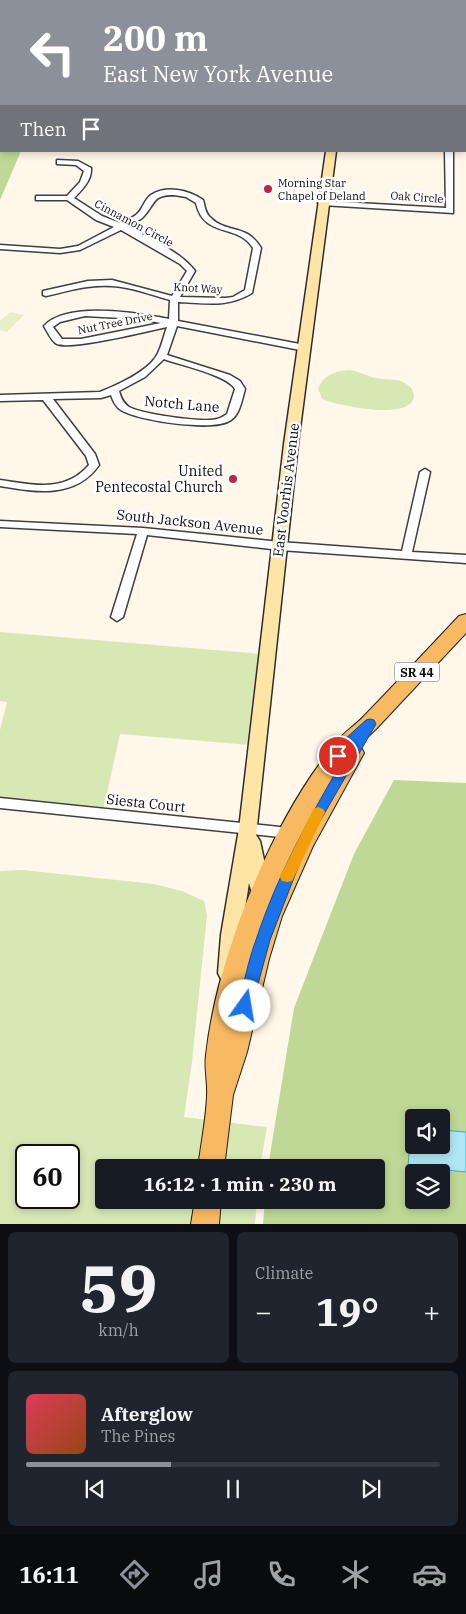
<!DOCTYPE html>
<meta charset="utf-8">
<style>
body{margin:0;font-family:"IBM Plex Serif",serif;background:#20242c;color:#f1f3f6;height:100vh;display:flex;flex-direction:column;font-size:19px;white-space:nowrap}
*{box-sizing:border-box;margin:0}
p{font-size:16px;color:#9ea1a6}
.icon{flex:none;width:28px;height:28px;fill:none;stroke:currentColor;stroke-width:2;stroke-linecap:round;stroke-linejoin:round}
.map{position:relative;height:1224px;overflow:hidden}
.drawer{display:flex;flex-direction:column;gap:8px;padding:8px;background:#0d0f14;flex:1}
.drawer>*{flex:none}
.top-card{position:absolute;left:0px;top:0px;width:466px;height:152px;box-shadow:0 2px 8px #0003;background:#8c9099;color:#fff;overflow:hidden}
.fabs{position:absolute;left:405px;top:1109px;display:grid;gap:10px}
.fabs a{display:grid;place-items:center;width:45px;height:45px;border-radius:5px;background:#171b24;box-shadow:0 2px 8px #0003;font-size:25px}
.speed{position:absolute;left:15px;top:1144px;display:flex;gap:10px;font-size:25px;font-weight:700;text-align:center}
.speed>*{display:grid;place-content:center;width:65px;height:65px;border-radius:50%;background:#171b24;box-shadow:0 2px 8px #0003;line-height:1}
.speed .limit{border:2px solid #111;border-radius:8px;background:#fff;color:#111}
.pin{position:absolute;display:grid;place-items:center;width:42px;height:42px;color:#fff;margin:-21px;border:2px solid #fff;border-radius:50%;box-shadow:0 1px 5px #0007}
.me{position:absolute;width:55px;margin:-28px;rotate:13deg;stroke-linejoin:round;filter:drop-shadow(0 0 4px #0008)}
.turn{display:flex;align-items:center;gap:18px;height:105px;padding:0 20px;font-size:22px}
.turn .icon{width:65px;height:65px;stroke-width:2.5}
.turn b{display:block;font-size:35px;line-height:42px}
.then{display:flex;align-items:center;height:48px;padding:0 20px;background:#0003;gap:10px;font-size:19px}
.big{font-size:38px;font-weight:800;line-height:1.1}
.drawer .tile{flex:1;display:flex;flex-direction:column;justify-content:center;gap:8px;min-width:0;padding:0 18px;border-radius:8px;background:#20242c}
.drawer .dial{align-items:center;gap:0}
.dial b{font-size:65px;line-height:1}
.song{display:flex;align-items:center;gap:15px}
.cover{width:60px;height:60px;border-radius:8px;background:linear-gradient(135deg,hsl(350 70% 55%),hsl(20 70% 35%))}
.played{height:5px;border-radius:2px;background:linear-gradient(90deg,#8c9099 35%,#363941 35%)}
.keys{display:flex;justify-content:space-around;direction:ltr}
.heat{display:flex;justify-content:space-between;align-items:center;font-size:28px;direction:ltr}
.drawer .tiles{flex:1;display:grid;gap:8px;grid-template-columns:1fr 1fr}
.tile:last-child{grid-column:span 2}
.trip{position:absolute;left:95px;top:1159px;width:290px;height:50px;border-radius:5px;background:#171b24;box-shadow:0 2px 8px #0003;font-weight:800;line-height:50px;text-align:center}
.tabs{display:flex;height:80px;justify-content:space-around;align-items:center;background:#090b0e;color:#9ea1a6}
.tabs .icon{width:35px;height:35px}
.tabs .on{color:#8c9099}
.tabs b{font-size:22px;color:#f1f3f6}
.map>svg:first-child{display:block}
.green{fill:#d8e8b5;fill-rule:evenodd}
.forest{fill:#bfd895;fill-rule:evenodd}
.pitch{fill:#e8efc7}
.water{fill:#b0e7f5;stroke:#38aacb}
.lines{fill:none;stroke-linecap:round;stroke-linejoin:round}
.street-casing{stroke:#3f3f3f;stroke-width:3}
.secondary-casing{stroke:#2e2e2e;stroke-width:3}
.primary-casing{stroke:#1d1d1d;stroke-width:2}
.street{fill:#fff;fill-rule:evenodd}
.secondary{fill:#fee5a6;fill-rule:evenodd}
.primary{fill:#f7b962;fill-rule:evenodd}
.route{fill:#1a73e8;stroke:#114b97}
.slow{fill:#f59e0b}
.poi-dot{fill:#b92646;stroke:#fff;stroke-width:2}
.labels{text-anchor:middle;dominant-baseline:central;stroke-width:5;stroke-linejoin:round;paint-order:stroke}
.far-poi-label{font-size:11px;fill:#0c0c0c;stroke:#fff;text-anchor:start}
.far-street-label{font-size:11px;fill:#0c0c0c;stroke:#fff}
.shield{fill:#fff;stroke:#555;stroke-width:1}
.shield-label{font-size:12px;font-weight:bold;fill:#0c0c0c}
.street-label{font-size:14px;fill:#0c0c0c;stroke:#fff}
.poi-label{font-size:14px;fill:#0c0c0c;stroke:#fff;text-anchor:end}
</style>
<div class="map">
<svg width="466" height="1224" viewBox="0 0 466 1224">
<rect width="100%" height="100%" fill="#fff7ea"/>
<!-- green -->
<g class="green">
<path d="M350 370C360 372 367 376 376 378 386 381 396 377 406 384 410 386 414 390 414 396 412 422 336 405 322 399L318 388C326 374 334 371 350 370Z"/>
<path d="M0 632 261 654 250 745 120 734 104 807 0 797V730L7 702 0 701Z"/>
<path d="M23 870 154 884 182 891 204 901 207 915 192 1062 184 1117 208 1120 202 1167 104 1168V1200H199L196 1224H0V871ZM26 1155H69V1198H26Z"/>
<path d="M225 1122 267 1127 260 1167 220 1168Z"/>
<path d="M217 1200H257L255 1224H214Z"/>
</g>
<!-- forest -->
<g class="forest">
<path d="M0 150 21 151 0 200Z"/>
<path d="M394 780 466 783V1132L441 1130V1118H414L408 1166 466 1172V1224H263L265 1200H376V1168L268 1167 294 1008 354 854ZM414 1172H441V1200H414Z"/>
</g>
<!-- pitch -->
<path class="pitch" d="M10 312 24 315 7 332 0 330V321Z"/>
<!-- water -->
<path class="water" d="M411 1128H414V1145H441V1130L466 1132V1172L408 1166Z"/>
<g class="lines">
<defs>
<g id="street">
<path d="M59 0H87L88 1H60Z"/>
<rect x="437" y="0" width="6" height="1"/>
<rect x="0" y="31" width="1" height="4"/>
<rect x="465" y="53" width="1" height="4"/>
<path d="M445 151H453V213L322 205 318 203 322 201 446 208Z"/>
<path d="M57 160 78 161 91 168C92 180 82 190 74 198L102 216 120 223C125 221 133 218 137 214 143 209 144 200 151 195 166 185 189 190 203 200 205 206 205 214 211 218 227 234 246 223 261 248L252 293C227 308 207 303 178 302V321L305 345 310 348 305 351 177 326 167 355 230 375 240 381 245 389C242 399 240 414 231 420 215 432 138 421 121 410 116 407 113 401 111 395L101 398 53 399 95 454 99 465C75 499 36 492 0 486V480C33 485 65 493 89 465L86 456 43 400 0 401V395L100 392C117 385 150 371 158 353 162 345 164 335 167 327 148 331 72 350 57 344 52 342 47 331 44 326 67 301 138 313 169 319L170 300C151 295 132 287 112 286 90 284 67 291 46 296L43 295V291L88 281 112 280 172 296 187 271 180 264 121 230 80 250 60 253 0 249V245L60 249 78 246 114 227 96 220 67 200H36V196H67L80 182 84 171 76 165 57 164ZM174 195 186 197 196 203C204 239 238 223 253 248L245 290 233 297 226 298 180 297 195 271C179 250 149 239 127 226 132 223 140 221 144 216 156 203 152 195 174 195ZM85 316 140 319 161 323 81 339H62L53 327 60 322ZM164 359C179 365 228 375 235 389L227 414C224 416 221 418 217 419 204 423 141 414 129 407 123 403 121 398 119 391L145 377Z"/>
<path d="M425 469 430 472 412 552 466 555V563L280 550 147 535 123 617 117 621 111 617 137 534 0 527V521L143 528 280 542 402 551 420 472Z"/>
<path d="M0 798 289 828 294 829 296 833 294 837 289 838 0 808Z"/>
</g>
<g id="secondary">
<rect x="349" y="0" width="8" height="1"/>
<rect x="0" y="114" width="1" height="6"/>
<rect x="465" y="140" width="1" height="6"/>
<path d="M326 151H336L298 444 256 835 260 841 272 897 269 903 262 905 255 903 249 883 241 935 238 973 235 979 228 982 221 979 218 973 221 935 239 829 284 444Z"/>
</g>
<g id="primary">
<path d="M466 614V633L377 728 358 746 361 747 364 753 313 846 282 916 269 959 247 1052 233 1095 224 1168H198C201 1144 206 1120 207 1096 208 1083 204 1068 206 1055 217 955 274 814 340 738 348 729 358 723 365 715 397 682 428 649 459 616Z"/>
<path d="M195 1200H221L219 1224H191Z"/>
</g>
</defs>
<!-- street casing -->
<use href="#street" class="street-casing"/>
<!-- secondary casing -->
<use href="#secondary" class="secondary-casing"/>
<!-- primary casing -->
<use href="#primary" class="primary-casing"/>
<!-- street -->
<use href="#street" class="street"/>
<!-- secondary -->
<use href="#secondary" class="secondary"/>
<!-- primary -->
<use href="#primary" class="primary"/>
</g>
<!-- route -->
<path class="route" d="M370 719 374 720 376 724 316 828 300 862 270 940 252 1006 250 1011 245 1013 240 1011 238 1006C244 984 248 961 256 940 277 876 309 818 343 760H334L332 756 344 740 366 720Z"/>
<!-- slow -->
<path class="slow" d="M318 807 323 809 325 812 294 877 292 881 287 882 282 881 280 877 312 812 314 809Z"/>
<!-- markers -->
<g class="poi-dot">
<circle cx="268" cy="189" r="5"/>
<circle cx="233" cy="479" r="5"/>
</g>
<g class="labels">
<!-- far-poi labels -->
<g class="far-poi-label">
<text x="278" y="183">Morning Star<tspan x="278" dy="13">Chapel of Deland</tspan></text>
</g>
<!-- far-street labels -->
<g class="far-street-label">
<text transform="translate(417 197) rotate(4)">Oak Circle</text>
<text transform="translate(134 223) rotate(28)">Cinnamon Circle</text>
<text transform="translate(198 288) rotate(3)">Knot Way</text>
<text transform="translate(115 323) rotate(-11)">Nut Tree Drive</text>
</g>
<!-- shield labels -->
<rect class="shield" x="394.5" y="662.5" width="45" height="19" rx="4"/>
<g class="shield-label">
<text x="417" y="672">SR 44</text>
</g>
<!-- street labels -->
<g class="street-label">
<text transform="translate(182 404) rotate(5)">Notch Lane</text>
<text transform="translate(286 490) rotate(-83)">East Voorhis Avenue</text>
<text transform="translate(190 522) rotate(6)">South Jackson Avenue</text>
<text transform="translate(146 803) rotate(6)">Siesta Court</text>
</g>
<!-- poi labels -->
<g class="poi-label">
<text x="223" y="471">United<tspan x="223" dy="16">Pentecostal Church</tspan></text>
</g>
</g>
</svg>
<div class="fabs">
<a><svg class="icon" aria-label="sound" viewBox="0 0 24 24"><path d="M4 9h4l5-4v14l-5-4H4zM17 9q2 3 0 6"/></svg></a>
<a><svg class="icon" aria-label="layers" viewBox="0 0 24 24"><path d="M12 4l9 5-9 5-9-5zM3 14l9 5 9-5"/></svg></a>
</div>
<div class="speed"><div class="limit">60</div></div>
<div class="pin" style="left:338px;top:756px;background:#d93025"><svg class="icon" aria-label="arrive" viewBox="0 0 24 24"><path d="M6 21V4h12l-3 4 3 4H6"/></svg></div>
<svg class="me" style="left:245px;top:1006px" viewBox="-20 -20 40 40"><circle r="19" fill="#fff"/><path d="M0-13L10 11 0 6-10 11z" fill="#1a73e8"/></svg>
<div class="trip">16:12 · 1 min · 230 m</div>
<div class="top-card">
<div class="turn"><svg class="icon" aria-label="left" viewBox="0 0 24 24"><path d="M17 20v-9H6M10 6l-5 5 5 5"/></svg><div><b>200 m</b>East New York Avenue</div></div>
<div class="then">Then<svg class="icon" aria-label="arrive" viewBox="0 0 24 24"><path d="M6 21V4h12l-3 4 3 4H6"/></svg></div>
</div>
</div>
<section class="drawer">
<div class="tiles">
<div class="tile dial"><b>59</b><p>km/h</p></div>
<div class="tile"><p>Climate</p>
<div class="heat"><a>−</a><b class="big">19°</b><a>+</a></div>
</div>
<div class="tile">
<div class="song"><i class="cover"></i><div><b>Afterglow</b><p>The Pines</p></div></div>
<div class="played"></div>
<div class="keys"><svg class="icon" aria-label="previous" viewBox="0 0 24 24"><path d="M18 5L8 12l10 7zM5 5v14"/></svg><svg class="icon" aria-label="pause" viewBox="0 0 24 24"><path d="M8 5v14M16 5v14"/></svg><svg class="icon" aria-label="next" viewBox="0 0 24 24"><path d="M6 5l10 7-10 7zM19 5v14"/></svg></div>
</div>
</div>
</section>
<nav class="tabs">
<b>16:11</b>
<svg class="icon on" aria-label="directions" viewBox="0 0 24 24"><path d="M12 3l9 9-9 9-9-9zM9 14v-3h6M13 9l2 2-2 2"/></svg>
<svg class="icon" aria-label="music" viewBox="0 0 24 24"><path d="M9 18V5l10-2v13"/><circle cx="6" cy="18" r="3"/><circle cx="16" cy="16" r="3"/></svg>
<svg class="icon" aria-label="phone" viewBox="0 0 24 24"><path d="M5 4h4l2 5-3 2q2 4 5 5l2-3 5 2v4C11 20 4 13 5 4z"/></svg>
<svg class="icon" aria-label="climate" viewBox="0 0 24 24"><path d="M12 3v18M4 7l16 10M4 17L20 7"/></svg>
<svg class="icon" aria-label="car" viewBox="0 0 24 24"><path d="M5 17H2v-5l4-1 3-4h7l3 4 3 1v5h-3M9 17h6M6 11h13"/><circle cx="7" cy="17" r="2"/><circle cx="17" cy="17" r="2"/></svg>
</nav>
